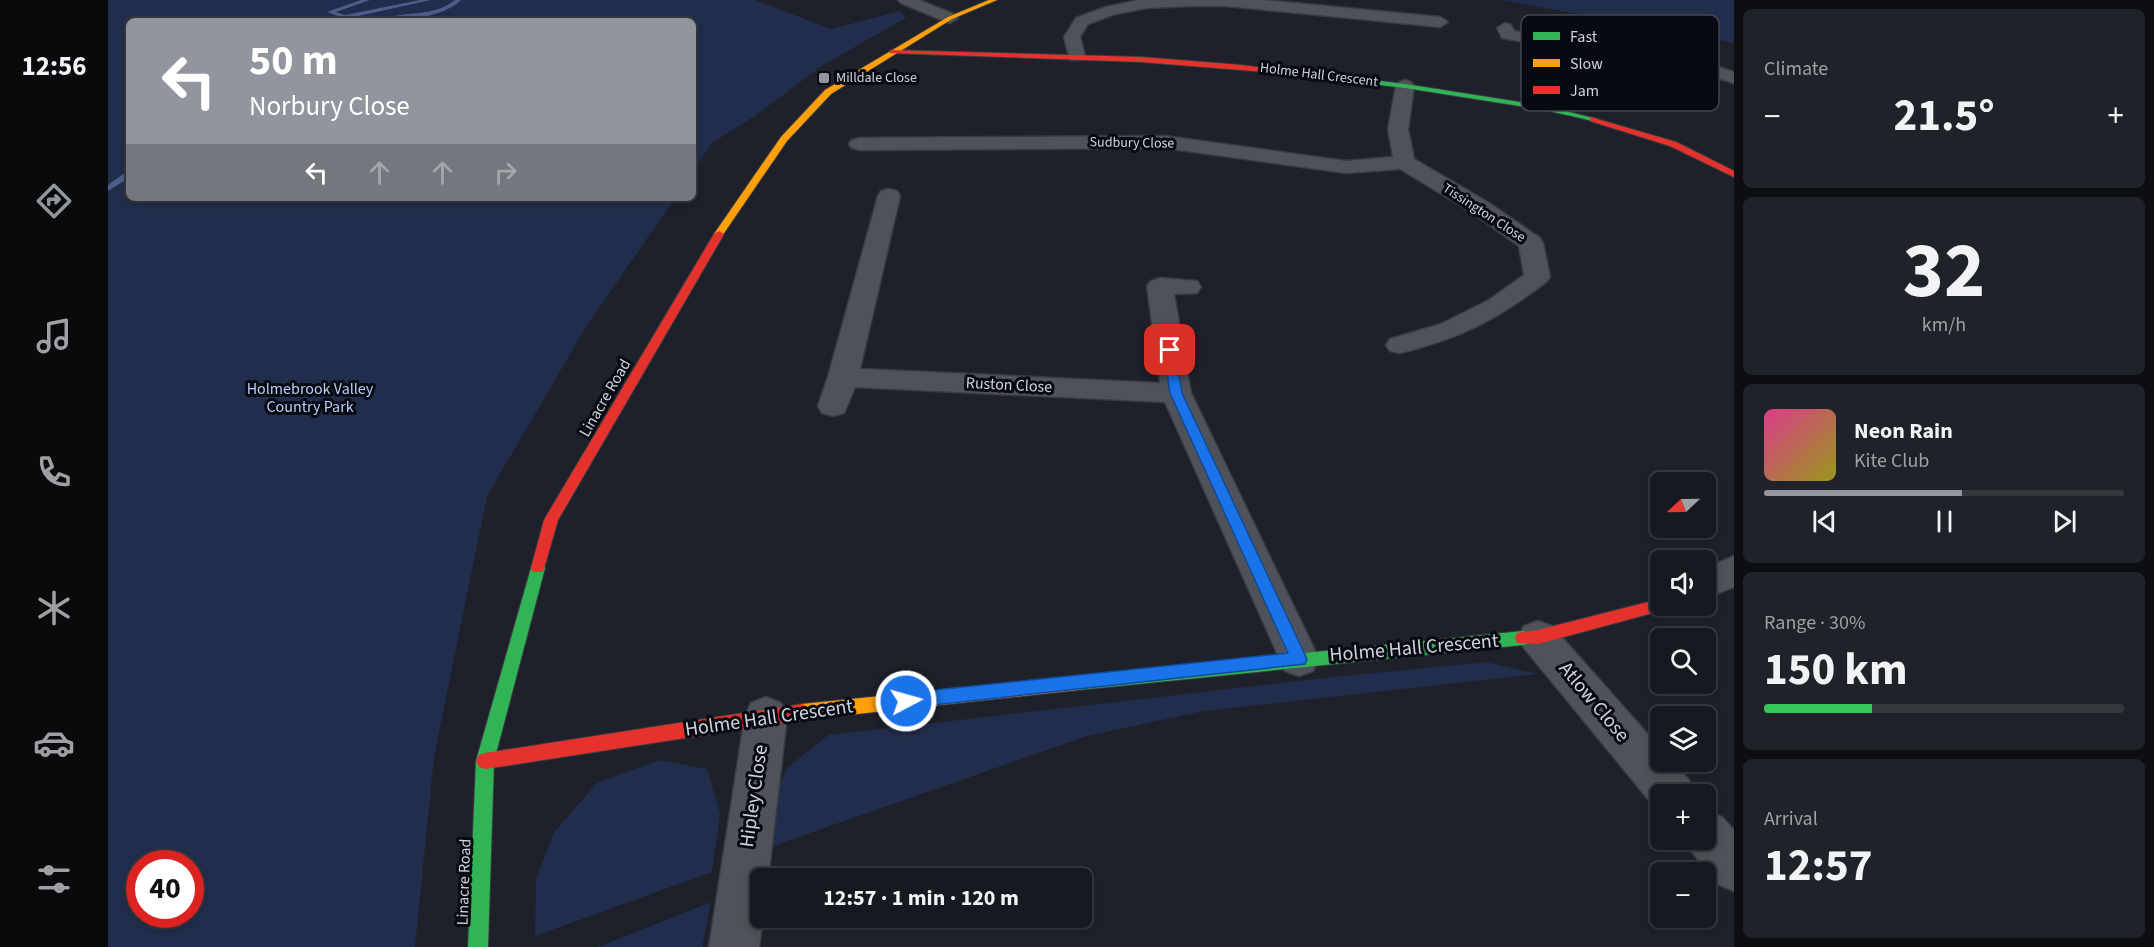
<!DOCTYPE html>
<meta charset="utf-8">
<style>
body{margin:0;font-family:"Source Sans 3",sans-serif;background:#1f2228;color:#f1f3f6;height:100vh;display:flex;flex-direction:column;font-size:22px;white-space:nowrap}
*{box-sizing:border-box;margin:0}
p{font-size:20px;color:#9ea0a4}
.icon{flex:none;width:33px;height:33px;fill:none;stroke:currentColor;stroke-width:2;stroke-linecap:round;stroke-linejoin:round}
.map{position:relative;flex:1;overflow:hidden}
.drawer{display:flex;flex-direction:column;gap:9px;padding:9px;background:#0c0e11;width:420px}
.drawer>*{flex:none}
.top-card{position:absolute;left:18px;top:18px;width:570px;height:183px;border-radius:9px;box-shadow:0 3px 9px #0003,0 0 0 2px #35383d;background:#91959e;color:#fff;overflow:hidden}
.needle{width:39px;rotate:248deg}
.buttons{position:absolute;left:1542px;top:472px;display:grid;gap:12px}
.buttons a{display:grid;place-items:center;width:66px;height:66px;border-radius:9px;background:#16191f;box-shadow:0 3px 9px #0003,0 0 0 2px #35383d;font-size:30px}
.speed{position:absolute;left:18px;top:850px;display:flex;gap:12px;font-size:30px;font-weight:700;text-align:center}
.speed>*{display:grid;place-content:center;width:78px;height:78px;border-radius:50%;background:#16191f;box-shadow:0 3px 9px #0003,0 0 0 2px #35383d;line-height:1}
.speed .limit{border:9px solid #d22;background:#fff;color:#111}
.pin{position:absolute;display:grid;place-items:center;width:51px;height:51px;color:#fff;margin:-26px;border-radius:12px;box-shadow:0 3px 9px #0006}
.me{position:absolute;width:66px;margin:-33px;rotate:84deg;stroke-linejoin:round;filter:drop-shadow(0 0 4px #0008)}
.turn{display:flex;align-items:center;gap:21px;height:126px;padding:0 24px;font-size:27px}
.turn .icon{width:78px;height:78px;stroke-width:2.5}
.turn b{display:block;font-size:42px;line-height:51px}
.lanes{display:flex;align-items:center;height:57px;padding:0 24px;background:#0003;justify-content:center;gap:30px;direction:ltr}
.lanes .off{opacity:.35}
.big{font-size:45px;font-weight:700;line-height:1.1}
.drawer .card{flex:1;display:flex;flex-direction:column;justify-content:center;gap:9px;min-width:0;padding:0 21px;border-radius:9px;background:#1f2228}
.drawer .dial{align-items:center;gap:0}
.dial b{font-size:78px;line-height:1}
.song{display:flex;align-items:center;gap:18px}
.cover{width:72px;height:72px;border-radius:9px;background:linear-gradient(135deg,hsl(330 70% 55%),hsl(60 70% 35%))}
.played{height:6px;border-radius:3px;background:linear-gradient(90deg,#91959e 55%,#35383d 55%)}
.keys{display:flex;justify-content:space-around;direction:ltr}
.heat{display:flex;justify-content:space-between;align-items:center;font-size:33px;direction:ltr}
.charge{height:9px;border-radius:4px;background:linear-gradient(90deg,#34c759 30%,#35383d 0)}
.trip{position:absolute;left:642px;top:868px;width:342px;height:60px;border-radius:9px;background:#16191f;box-shadow:0 3px 9px #0003,0 0 0 2px #35383d;font-weight:700;line-height:60px;text-align:center}
main{display:flex;flex:1;min-height:0}
.tabs{display:flex;flex-direction:column;width:108px;justify-content:space-around;align-items:center;background:#090a0c;color:#9ea0a4}
.tabs .icon{width:42px;height:42px}
.tabs .selected{color:#91959e}
.tabs b{font-size:27px;color:#f1f3f6}
.map>svg:first-child{display:block}
.green{fill:#212d4c;fill-rule:evenodd}
.lines{fill:none;stroke-linecap:round;stroke-linejoin:round}
.stream{fill:#4b5d88;fill-rule:evenodd}
.street-casing{stroke:#393b42;stroke-width:3}
.fast-casing{stroke:#393b42;stroke-width:2}
.slow-casing{stroke:#393b42;stroke-width:2}
.jam-casing{stroke:#393b42;stroke-width:2}
.street{fill:#4f5359;fill-rule:evenodd}
.fast{fill:#30b455;fill-rule:evenodd}
.slow{fill:#ff9f0a;fill-rule:evenodd}
.jam{fill:#e5322d;fill-rule:evenodd}
.route{fill:#1a73e8;stroke:#114b97;stroke-width:1.5}
.poi-dot{fill:#91959e;stroke:#070a10;stroke-width:2}
.labels{text-anchor:middle;dominant-baseline:central;stroke-width:6;stroke-linejoin:round;paint-order:stroke}
.far-street-label{font-size:14px;fill:#cfd3dd;stroke:#070a10}
.far-poi-label{font-size:14px;fill:#cfd3dd;stroke:#070a10;text-anchor:start}
.street-label{font-size:16px;fill:#cfd3dd;stroke:#070a10}
.park-label{font-size:16px;fill:#b9cdf8;stroke:#070a10}
.near-street-label{font-size:20px;fill:#cfd3dd;stroke:#070a10}
.key{fill:#070a10;stroke:#43464e;stroke-width:1.5}
.key-label{font-size:16px;fill:#cfd3dd}
</style>
<main>
<nav class="tabs">
<b>12:56</b>
<svg class="icon selected" aria-label="directions" viewBox="0 0 24 24"><path d="M12 3l9 9-9 9-9-9zM9 14v-3h6M13 9l2 2-2 2"/></svg>
<svg class="icon" aria-label="music" viewBox="0 0 24 24"><path d="M9 18V5l10-2v13"/><circle cx="6" cy="18" r="3"/><circle cx="16" cy="16" r="3"/></svg>
<svg class="icon" aria-label="phone" viewBox="0 0 24 24"><path d="M5 4h4l2 5-3 2q2 4 5 5l2-3 5 2v4C11 20 4 13 5 4z"/></svg>
<svg class="icon" aria-label="climate" viewBox="0 0 24 24"><path d="M12 3v18M4 7l16 10M4 17L20 7"/></svg>
<svg class="icon" aria-label="car" viewBox="0 0 24 24"><path d="M5 17H2v-5l4-1 3-4h7l3 4 3 1v5h-3M9 17h6M6 11h13"/><circle cx="7" cy="17" r="2"/><circle cx="17" cy="17" r="2"/></svg>
<svg class="icon" aria-label="filters" viewBox="0 0 24 24"><path d="M4 7h16M4 17h16"/><circle cx="9" cy="7" r="2"/><circle cx="15" cy="17" r="2"/></svg>
</nav>
<div class="map">
<svg width="1626" height="947" viewBox="0 0 1626 947">
<rect width="100%" height="100%" fill="#1e2129"/>
<!-- green -->
<g class="green">
<path d="M0 0H647L723 29 792 11 798 18 715 65 647 116 604 143 585 171V21H21V198H567L478 327 379 496 326 757 307 947H0ZM32 864H82V915H32Z"/>
<path d="M1394 0H1626V43Z"/>
<path d="M1378 662 1430 674 1096 711 979 736 665 846 664 801 679 768 720 735 1226 677Z"/>
<path d="M552 760 599 769 612 814 604 872 427 936 428 879 446 832 489 783Z"/>
<path d="M603 902 594 947H490Z"/>
</g>
<g class="lines">
<!-- stream -->
<g class="stream">
<path d="M253 0H262L228 12 237 15 312 0H323L237 19 219 12Z"/>
<path d="M347 0H353C335 18 295 21 271 21 295 9 324 19 347 0Z"/>
<path d="M18 172H21V178L0 191V185Z"/>
</g>
<defs>
<g id="street">
<path d="M790 0H811L848 15 850 18 842 23 836 21 793 3Z"/>
<path d="M1031 0H1155L1332 17 1340 22 1332 27 1118 6H1082L1039 8 1007 14 980 24 972 37 977 56 974 60H962L956 37 968 18 998 7Z"/>
<path d="M1397 23 1403 25 1406 31 1605 65 1626 72V83L1596 74 1394 38 1389 28Z"/>
<path d="M1297 80 1303 82 1306 86 1300 129 1306 159 1381 203 1432 238 1435 243 1442 277 1438 282C1388 320 1353 338 1292 353L1282 351 1278 345 1282 339 1333 324 1381 300 1416 275 1411 246 1365 213 1292 169 1238 173 1057 148 751 150 744 148 741 144 744 140 751 138 1057 136 1238 161 1285 157 1280 129 1288 86 1291 82Z"/>
<path d="M781 189 789 191 792 196 752 369 1052 383 1039 286 1043 281 1052 278 1089 281 1093 287 1089 293 1066 294 1083 393 1211 659 1205 671 1191 676 1177 671 1057 402 747 387 736 413 725 416 714 413 710 406 720 377 770 196 773 191Z"/>
<path d="M1626 556V587L1598 598V568Z"/>
<path d="M1430 621 1444 626 1552 748V762H1565L1581 780 1588 795H1552V812L1549 810 1416 648 1410 637 1416 626Z"/>
<path d="M658 697 673 703 679 716 660 879H652V918H655L651 947H601L637 716 643 703Z"/>
<path d="M1598 810 1614 817 1626 830V891L1609 884 1582 849 1578 840H1598Z"/>
</g>
<g id="fast">
<path d="M1183 70 1297 84 1437 106 1489 119 1485 121 1437 110 1297 88 1180 74 1179 72Z"/>
<path d="M430 562 435 564 437 568 386 761 380 947H360L368 761 423 568 425 564Z"/>
<path d="M1415 631 1421 633 1423 638 1421 643 1415 645 970 690 964 688 962 683 964 678 970 676Z"/>
</g>
<g id="slow">
<path d="M881 0H889L844 19 723 94 679 141 614 236H608L606 234 673 137 717 90 840 17Z"/>
<path d="M970 676 976 678 978 683 976 688 970 690 694 720 688 717 685 712 688 707 694 704Z"/>
</g>
<g id="jam">
<path d="M783 50 1033 57 1133 65 1187 72 1183 74 1033 62 781 53Z"/>
<path d="M1482 117 1568 142 1626 171V177L1562 146 1482 121Z"/>
<path d="M611 231 616 234 450 520 435 572H425L423 568 436 520 606 234Z"/>
<path d="M1552 599V606H1559L1557 609 1552 611 1430 644 1409 643 1407 638 1409 633 1430 630Z"/>
<path d="M694 704 700 707 703 712 700 717 694 720 377 769 371 767 368 761 371 755 377 753Z"/>
</g>
</defs>
<!-- street casing -->
<use href="#street" class="street-casing"/>
<!-- fast casing -->
<use href="#fast" class="fast-casing"/>
<!-- slow casing -->
<use href="#slow" class="slow-casing"/>
<!-- jam casing -->
<use href="#jam" class="jam-casing"/>
<!-- street -->
<use href="#street" class="street"/>
<!-- fast -->
<use href="#fast" class="fast"/>
<!-- slow -->
<use href="#slow" class="slow"/>
<!-- jam -->
<use href="#jam" class="jam"/>
</g>
<!-- route -->
<path class="route" d="M1062 346 1067 350 1074 393 1199 659 1197 664 798 708 792 706 790 701 792 695 798 693 1180 653 1062 393 1056 350Z"/>
<!-- markers -->
<rect class="poi-dot" x="710" y="72" width="12" height="12" rx="3"/>
<g class="labels">
<!-- far-street labels -->
<g class="far-street-label">
<text transform="translate(1211 75) rotate(7)">Holme Hall Crescent</text>
<text transform="translate(1024 143) rotate(1)">Sudbury Close</text>
<text transform="translate(1376 213) rotate(33)">Tissington Close</text>
</g>
<!-- far-poi labels -->
<g class="far-poi-label">
<text x="728" y="78">Milldale Close</text>
</g>
<!-- street labels -->
<g class="street-label">
<text transform="translate(901 385) rotate(3)">Ruston Close</text>
<text transform="translate(497 398) rotate(-60)">Linacre Road</text>
<text transform="translate(356 882) rotate(-88)">Linacre Road</text>
</g>
<!-- park labels -->
<g class="park-label">
<text x="202" y="389">Holmebrook Valley<tspan x="202" dy="18">Country Park</tspan></text>
</g>
<!-- near-street labels -->
<g class="near-street-label">
<text transform="translate(1306 648) rotate(-5)">Holme Hall Crescent</text>
<text transform="translate(1486 702) rotate(50)">Atlow Close</text>
<text transform="translate(661 718) rotate(-8)">Holme Hall Crescent</text>
<text transform="translate(646 796) rotate(-82)">Hipley Close</text>
</g>
</g>
<!-- legend -->
<rect x="1413" y="15" width="198" height="96" rx="9" class="key"/>
<rect x="1425" y="32" width="27" height="8" fill="#30b455"/>
<rect x="1425" y="59" width="27" height="8" fill="#ff9f0a"/>
<rect x="1425" y="86" width="27" height="8" fill="#e5322d"/>
<g class="key-label">
<text x="1462" y="42">Fast</text>
<text x="1462" y="69">Slow</text>
<text x="1462" y="96">Jam</text>
</g>
</svg>
<div class="buttons">
<a><svg class="needle" viewBox="-14 -14 28 28"><path d="M0-13l5 13h-10z" fill="#e53935"/><path d="M0 13l5-13h-10z" fill="#9ea0a4"/></svg></a>
<a><svg class="icon" aria-label="sound" viewBox="0 0 24 24"><path d="M4 9h4l5-4v14l-5-4H4zM17 9q2 3 0 6"/></svg></a>
<a><svg class="icon" aria-label="search" viewBox="0 0 24 24"><circle cx="10" cy="10" r="6"/><path d="M15 15l6 6"/></svg></a>
<a><svg class="icon" aria-label="layers" viewBox="0 0 24 24"><path d="M12 4l9 5-9 5-9-5zM3 14l9 5 9-5"/></svg></a>
<a>+</a>
<a>−</a>
</div>
<div class="speed"><div class="limit">40</div></div>
<div class="pin" style="left:1062px;top:350px;background:#d93025"><svg class="icon" aria-label="arrive" viewBox="0 0 24 24"><path d="M6 21V4h12l-3 4 3 4H6"/></svg></div>
<svg class="me" style="left:798px;top:701px" viewBox="-20 -20 40 40"><circle r="17" fill="#1a73e8" stroke="#fff" stroke-width="3"/><path d="M0-11L8 9 0 5-8 9z" fill="#fff"/></svg>
<div class="trip">12:57 · 1 min · 120 m</div>
<div class="top-card">
<div class="turn"><svg class="icon" aria-label="left" viewBox="0 0 24 24"><path d="M17 20v-9H6M10 6l-5 5 5 5"/></svg><div><b>50 m</b>Norbury Close</div></div>
<div class="lanes"><svg class="icon" aria-label="left" viewBox="0 0 24 24"><path d="M17 20v-9H6M10 6l-5 5 5 5"/></svg><svg class="icon off" aria-label="ahead" viewBox="0 0 24 24"><path d="M12 20V5M6 11l6-6 6 6"/></svg><svg class="icon off" aria-label="ahead" viewBox="0 0 24 24"><path d="M12 20V5M6 11l6-6 6 6"/></svg><svg class="icon off" aria-label="right" viewBox="0 0 24 24"><path d="M7 20v-9h11M14 6l5 5-5 5"/></svg></div>
</div>
</div>
<section class="drawer">
<div class="card"><p>Climate</p>
<div class="heat"><a>−</a><b class="big">21.5°</b><a>+</a></div>
</div>
<div class="card dial"><b>32</b><p>km/h</p></div>
<div class="card">
<div class="song"><i class="cover"></i><div><b>Neon Rain</b><p>Kite Club</p></div></div>
<div class="played"></div>
<div class="keys"><svg class="icon" aria-label="previous" viewBox="0 0 24 24"><path d="M18 5L8 12l10 7zM5 5v14"/></svg><svg class="icon" aria-label="pause" viewBox="0 0 24 24"><path d="M8 5v14M16 5v14"/></svg><svg class="icon" aria-label="next" viewBox="0 0 24 24"><path d="M6 5l10 7-10 7zM19 5v14"/></svg></div>
</div>
<div class="card"><p>Range · 30%</p><b class="big">150 km</b><div class="charge"></div></div>
<div class="card"><p>Arrival</p><b class="big">12:57</b></div>
</section>
</main>
